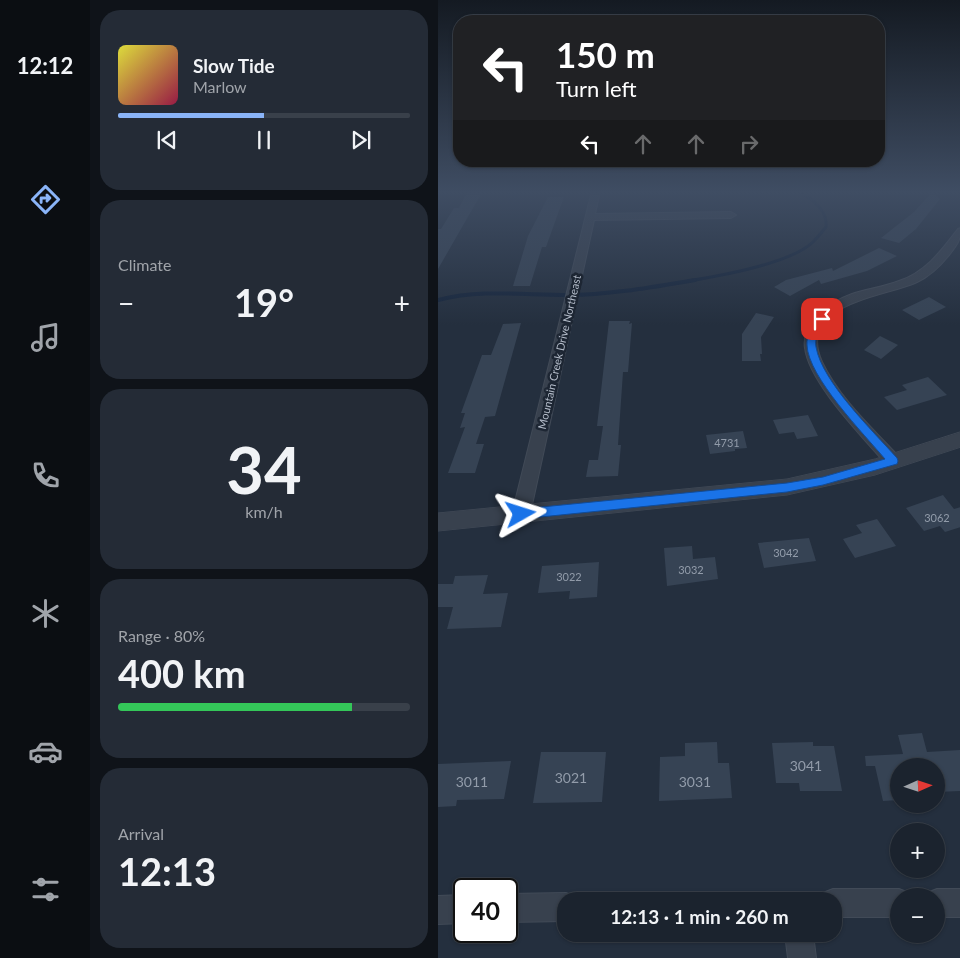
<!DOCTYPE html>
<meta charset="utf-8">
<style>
body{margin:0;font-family:Lato,sans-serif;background:#242b36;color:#f1f3f6;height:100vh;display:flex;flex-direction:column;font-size:19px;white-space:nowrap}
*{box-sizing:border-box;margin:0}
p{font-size:16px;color:#a0a4aa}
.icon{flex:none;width:28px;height:28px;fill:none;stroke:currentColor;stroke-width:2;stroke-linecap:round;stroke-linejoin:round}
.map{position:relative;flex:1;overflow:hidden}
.drawer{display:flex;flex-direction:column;gap:10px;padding:10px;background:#0f1319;width:348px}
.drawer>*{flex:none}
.guide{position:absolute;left:15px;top:15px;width:432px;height:152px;border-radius:20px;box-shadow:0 1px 4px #0004,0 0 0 1px #39404a;background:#202124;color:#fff;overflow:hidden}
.needle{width:32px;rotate:87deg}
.buttons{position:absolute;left:452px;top:758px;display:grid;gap:10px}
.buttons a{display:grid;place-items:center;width:55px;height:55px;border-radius:50%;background:#1b232e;box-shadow:0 1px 4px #0004,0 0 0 1px #39404a;font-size:25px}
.speed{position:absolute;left:15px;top:878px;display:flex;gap:10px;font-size:25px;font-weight:700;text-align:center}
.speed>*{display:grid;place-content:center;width:65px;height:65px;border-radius:50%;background:#1b232e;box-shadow:0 1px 4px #0004,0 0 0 1px #39404a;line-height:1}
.speed .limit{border:2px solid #111;border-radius:8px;background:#fff;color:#111}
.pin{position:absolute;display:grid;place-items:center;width:42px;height:42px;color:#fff;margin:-21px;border-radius:10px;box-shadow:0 2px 8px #0006}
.me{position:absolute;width:55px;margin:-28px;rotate:84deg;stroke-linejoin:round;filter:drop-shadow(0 0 4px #0008)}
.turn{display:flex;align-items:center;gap:18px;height:105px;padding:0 20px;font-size:22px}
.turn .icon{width:65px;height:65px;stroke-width:2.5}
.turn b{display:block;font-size:35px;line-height:42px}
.lanes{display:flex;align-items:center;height:48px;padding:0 20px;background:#0003;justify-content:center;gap:25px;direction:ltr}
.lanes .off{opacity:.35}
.big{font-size:38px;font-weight:700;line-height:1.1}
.drawer .widget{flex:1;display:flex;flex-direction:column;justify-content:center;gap:8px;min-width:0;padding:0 18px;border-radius:20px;background:#242b36}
.drawer .dial{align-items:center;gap:0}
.dial b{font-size:65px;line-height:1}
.song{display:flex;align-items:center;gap:15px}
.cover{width:60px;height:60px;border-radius:8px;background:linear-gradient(135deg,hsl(60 70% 55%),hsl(340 70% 35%))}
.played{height:5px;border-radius:2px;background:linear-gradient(90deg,#8ab4f8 50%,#39404a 50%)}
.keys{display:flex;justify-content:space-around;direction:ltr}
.heat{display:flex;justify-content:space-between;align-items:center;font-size:28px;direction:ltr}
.charge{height:8px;border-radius:4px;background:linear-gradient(90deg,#34c759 80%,#39404a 0)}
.trip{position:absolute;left:119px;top:892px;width:285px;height:50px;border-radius:20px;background:#1b232e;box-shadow:0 1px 4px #0004,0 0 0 1px #39404a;font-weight:700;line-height:50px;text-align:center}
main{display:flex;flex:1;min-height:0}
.dock{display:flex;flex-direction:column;width:90px;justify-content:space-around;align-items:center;background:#0b0e12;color:#a0a4aa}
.dock .icon{width:35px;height:35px}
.dock .current{color:#8ab4f8}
.dock b{font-size:22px;color:#f1f3f6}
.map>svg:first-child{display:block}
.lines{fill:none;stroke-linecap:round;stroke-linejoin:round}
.stream-far1{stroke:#17263c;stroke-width:3}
.stream{stroke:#17263c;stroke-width:4}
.building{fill:#364354}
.minor-casing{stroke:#414a57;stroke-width:2}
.tertiary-casing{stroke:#414a57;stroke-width:1}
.minor{fill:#38414e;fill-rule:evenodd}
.tertiary{fill:#38414e;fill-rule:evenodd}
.route{fill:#1a73e8;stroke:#114b97}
.labels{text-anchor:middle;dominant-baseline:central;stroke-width:5;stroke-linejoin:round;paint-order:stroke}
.far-street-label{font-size:11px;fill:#b4bcc9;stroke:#1d2633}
.number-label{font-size:11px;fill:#929caa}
.near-number-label{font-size:14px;fill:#929caa}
</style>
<main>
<nav class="dock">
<b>12:12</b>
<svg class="icon current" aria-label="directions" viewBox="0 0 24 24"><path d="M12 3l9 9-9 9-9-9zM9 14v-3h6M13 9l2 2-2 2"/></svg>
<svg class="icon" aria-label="music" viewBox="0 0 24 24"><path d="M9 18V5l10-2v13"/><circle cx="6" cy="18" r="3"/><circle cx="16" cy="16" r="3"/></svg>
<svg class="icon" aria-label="phone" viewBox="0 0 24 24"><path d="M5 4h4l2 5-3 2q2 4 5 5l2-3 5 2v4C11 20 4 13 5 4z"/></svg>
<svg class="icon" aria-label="climate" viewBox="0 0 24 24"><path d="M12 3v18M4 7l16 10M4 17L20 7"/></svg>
<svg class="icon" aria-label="car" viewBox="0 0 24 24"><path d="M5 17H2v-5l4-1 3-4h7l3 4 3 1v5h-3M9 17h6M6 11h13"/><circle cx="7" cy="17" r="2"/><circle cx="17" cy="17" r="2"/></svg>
<svg class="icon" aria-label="filters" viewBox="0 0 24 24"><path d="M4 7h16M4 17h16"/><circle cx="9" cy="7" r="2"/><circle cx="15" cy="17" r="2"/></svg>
</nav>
<section class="drawer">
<div class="widget">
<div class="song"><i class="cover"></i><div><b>Slow Tide</b><p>Marlow</p></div></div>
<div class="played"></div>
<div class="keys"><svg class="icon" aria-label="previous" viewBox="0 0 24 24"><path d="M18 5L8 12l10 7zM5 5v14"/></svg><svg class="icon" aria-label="pause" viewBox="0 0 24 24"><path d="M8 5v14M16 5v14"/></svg><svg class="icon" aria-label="next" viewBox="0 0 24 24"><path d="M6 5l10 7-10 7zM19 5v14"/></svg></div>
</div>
<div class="widget"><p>Climate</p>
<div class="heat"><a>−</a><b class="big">19°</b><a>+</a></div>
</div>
<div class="widget dial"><b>34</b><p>km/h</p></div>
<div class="widget"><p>Range · 80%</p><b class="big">400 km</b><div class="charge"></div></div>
<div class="widget"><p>Arrival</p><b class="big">12:13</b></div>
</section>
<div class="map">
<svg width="523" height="958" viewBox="0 0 523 958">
<rect width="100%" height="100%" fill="#242f3e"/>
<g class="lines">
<!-- stream-far1 -->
<path class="stream-far1" d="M250 281C281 276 353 263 375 242 380 237 384 232 388 227 390 210 373 198 359 191"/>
<!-- stream -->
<path class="stream" d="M0 300C43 289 85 295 129 295 171 295 215 287 257 280"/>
</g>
<!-- building -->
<g class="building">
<path d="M45 191 35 208 0 269V229H3L16 208H21L29 192Z"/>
<path d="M494 192 502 199 478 229 461 243 443 238 476 212Z"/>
<path d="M110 197H126L108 247H104L92 286H75L90 236Z"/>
<path d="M441 248 459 256 429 271 383 284 381 280 352 296 336 287 348 280 394 268 395 271Z"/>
<path d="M491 297 508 307 481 320 464 310Z"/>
<path d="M318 313 336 317 323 337 324 354H322L323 361H304V334Z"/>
<path d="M171 321H192L191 324 194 323 190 372H185L180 445H183L180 476 148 477 151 460H160L165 426H159Z"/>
<path d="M83 323 57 416 47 417 38 444H46L37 473H10L27 427 22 428 27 413H23L44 355H53L65 324Z"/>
<path d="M442 336 460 345 443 359 426 350Z"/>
<path d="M490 377 509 395 459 410 446 397 469 390 464 385Z"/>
<path d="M370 415 380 436 359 439 356 432 341 434 335 420Z"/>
<path d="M305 431 309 448 297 449V451L272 454 268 435Z"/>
<path d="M505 495 516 509 523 507V527L507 532 502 526 486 531 468 508Z"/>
<path d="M439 519 458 546 417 558 405 539 424 533 418 525Z"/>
<path d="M371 538 378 561 326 568 320 543Z"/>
<path d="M254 546 255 559 277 557 280 579 229 586 226 548Z"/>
<path d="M161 562 159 597 131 599 132 591 100 593 104 566Z"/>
<path d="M50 575 45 594 70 593 63 627 9 629 15 607H0V584H15L17 576Z"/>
<path d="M484 733 489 752 523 750V791L499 792V766H461V800L445 801 437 766H428L427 756 465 754 460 735Z"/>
<path d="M279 742 280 763H291L294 798 221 801 222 757 247 756V743Z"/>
<path d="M375 742V746H396L404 791H362L361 783H338L334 743Z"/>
<path d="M103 752H168L164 802 95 803Z"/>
<path d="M73 761 66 799 19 800 18 806 0 807V764Z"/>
</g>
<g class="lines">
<defs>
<g id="minor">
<path d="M154 191H162L157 214 293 212 298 215 293 218 156 220 92 514 89 519 83 521 77 519 74 514Z"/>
<path d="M523 228C523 240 518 246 511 255 502 266 492 276 479 282 447 297 357 303 384 362 401 398 434 428 461 457L463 461 461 465 455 467 449 465C426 438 371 383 367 348 363 322 392 302 414 294 429 289 446 287 461 281 488 272 503 251 520 229Z"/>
<path d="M395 889H461L471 893 472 896H461V917H395V901H382L385 893Z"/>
<path d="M499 889H523V917H499V896H488L489 893Z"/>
<path d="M128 893 138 897 139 901H128V921L69 922V894Z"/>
<path d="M26 895V923L0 924V896Z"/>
<path d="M347 934H375L378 958H350Z"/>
</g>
<path id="tertiary" d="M523 432V447L437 475 349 495 0 531V513L349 479 437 459Z"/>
</defs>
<!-- minor casing -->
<use href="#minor" class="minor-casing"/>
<!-- tertiary casing -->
<use href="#tertiary" class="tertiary-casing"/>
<!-- minor -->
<use href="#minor" class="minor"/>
<!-- tertiary -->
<use href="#tertiary" class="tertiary"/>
</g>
<!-- sky -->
<linearGradient id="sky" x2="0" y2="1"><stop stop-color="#141a22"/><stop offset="0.59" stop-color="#3f4d63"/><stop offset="1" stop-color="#3f4d63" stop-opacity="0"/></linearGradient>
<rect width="523" height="325" fill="url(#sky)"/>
<!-- route -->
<path class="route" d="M381 317 388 319C383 327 376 337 378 347 384 382 435 431 459 458L460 461 459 464 385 485 349 492 83 519 79 518 77 514 79 511 83 509 349 483 385 477 447 459C426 434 370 377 369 345 368 335 375 325 381 317Z"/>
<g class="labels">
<!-- far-street labels -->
<g class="far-street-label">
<text transform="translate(121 352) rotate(-77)">Mountain Creek Drive Northeast</text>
</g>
<!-- number labels -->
<g class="number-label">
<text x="289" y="442">4731</text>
<text x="499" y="517">3062</text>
<text x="348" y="552">3042</text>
<text x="253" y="569">3032</text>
<text x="131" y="576">3022</text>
</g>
<!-- near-number labels -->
<g class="near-number-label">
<text x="368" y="765">3041</text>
<text x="133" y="777">3021</text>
<text x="34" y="781">3011</text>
<text x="257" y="781">3031</text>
</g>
</g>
</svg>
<div class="buttons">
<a><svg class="needle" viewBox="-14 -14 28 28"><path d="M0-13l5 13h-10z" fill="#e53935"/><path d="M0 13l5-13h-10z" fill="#a0a4aa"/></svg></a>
<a>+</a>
<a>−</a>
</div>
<div class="speed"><div class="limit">40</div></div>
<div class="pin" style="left:384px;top:319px;background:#d93025"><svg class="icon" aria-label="arrive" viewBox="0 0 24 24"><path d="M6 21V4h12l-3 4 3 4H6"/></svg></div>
<svg class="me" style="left:83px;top:514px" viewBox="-20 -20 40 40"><path d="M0-17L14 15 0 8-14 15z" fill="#1a73e8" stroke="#fff" stroke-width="4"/></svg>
<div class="trip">12:13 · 1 min · 260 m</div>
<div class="guide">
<div class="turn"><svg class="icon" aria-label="left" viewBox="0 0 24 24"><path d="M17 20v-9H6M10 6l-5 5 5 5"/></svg><div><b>150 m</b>Turn left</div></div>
<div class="lanes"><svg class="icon" aria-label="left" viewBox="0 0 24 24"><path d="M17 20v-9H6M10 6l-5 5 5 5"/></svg><svg class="icon off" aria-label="ahead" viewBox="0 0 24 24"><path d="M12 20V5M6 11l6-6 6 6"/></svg><svg class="icon off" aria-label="ahead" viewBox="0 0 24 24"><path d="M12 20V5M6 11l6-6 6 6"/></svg><svg class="icon off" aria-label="right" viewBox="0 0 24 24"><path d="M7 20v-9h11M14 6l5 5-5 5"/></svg></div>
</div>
</div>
</main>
